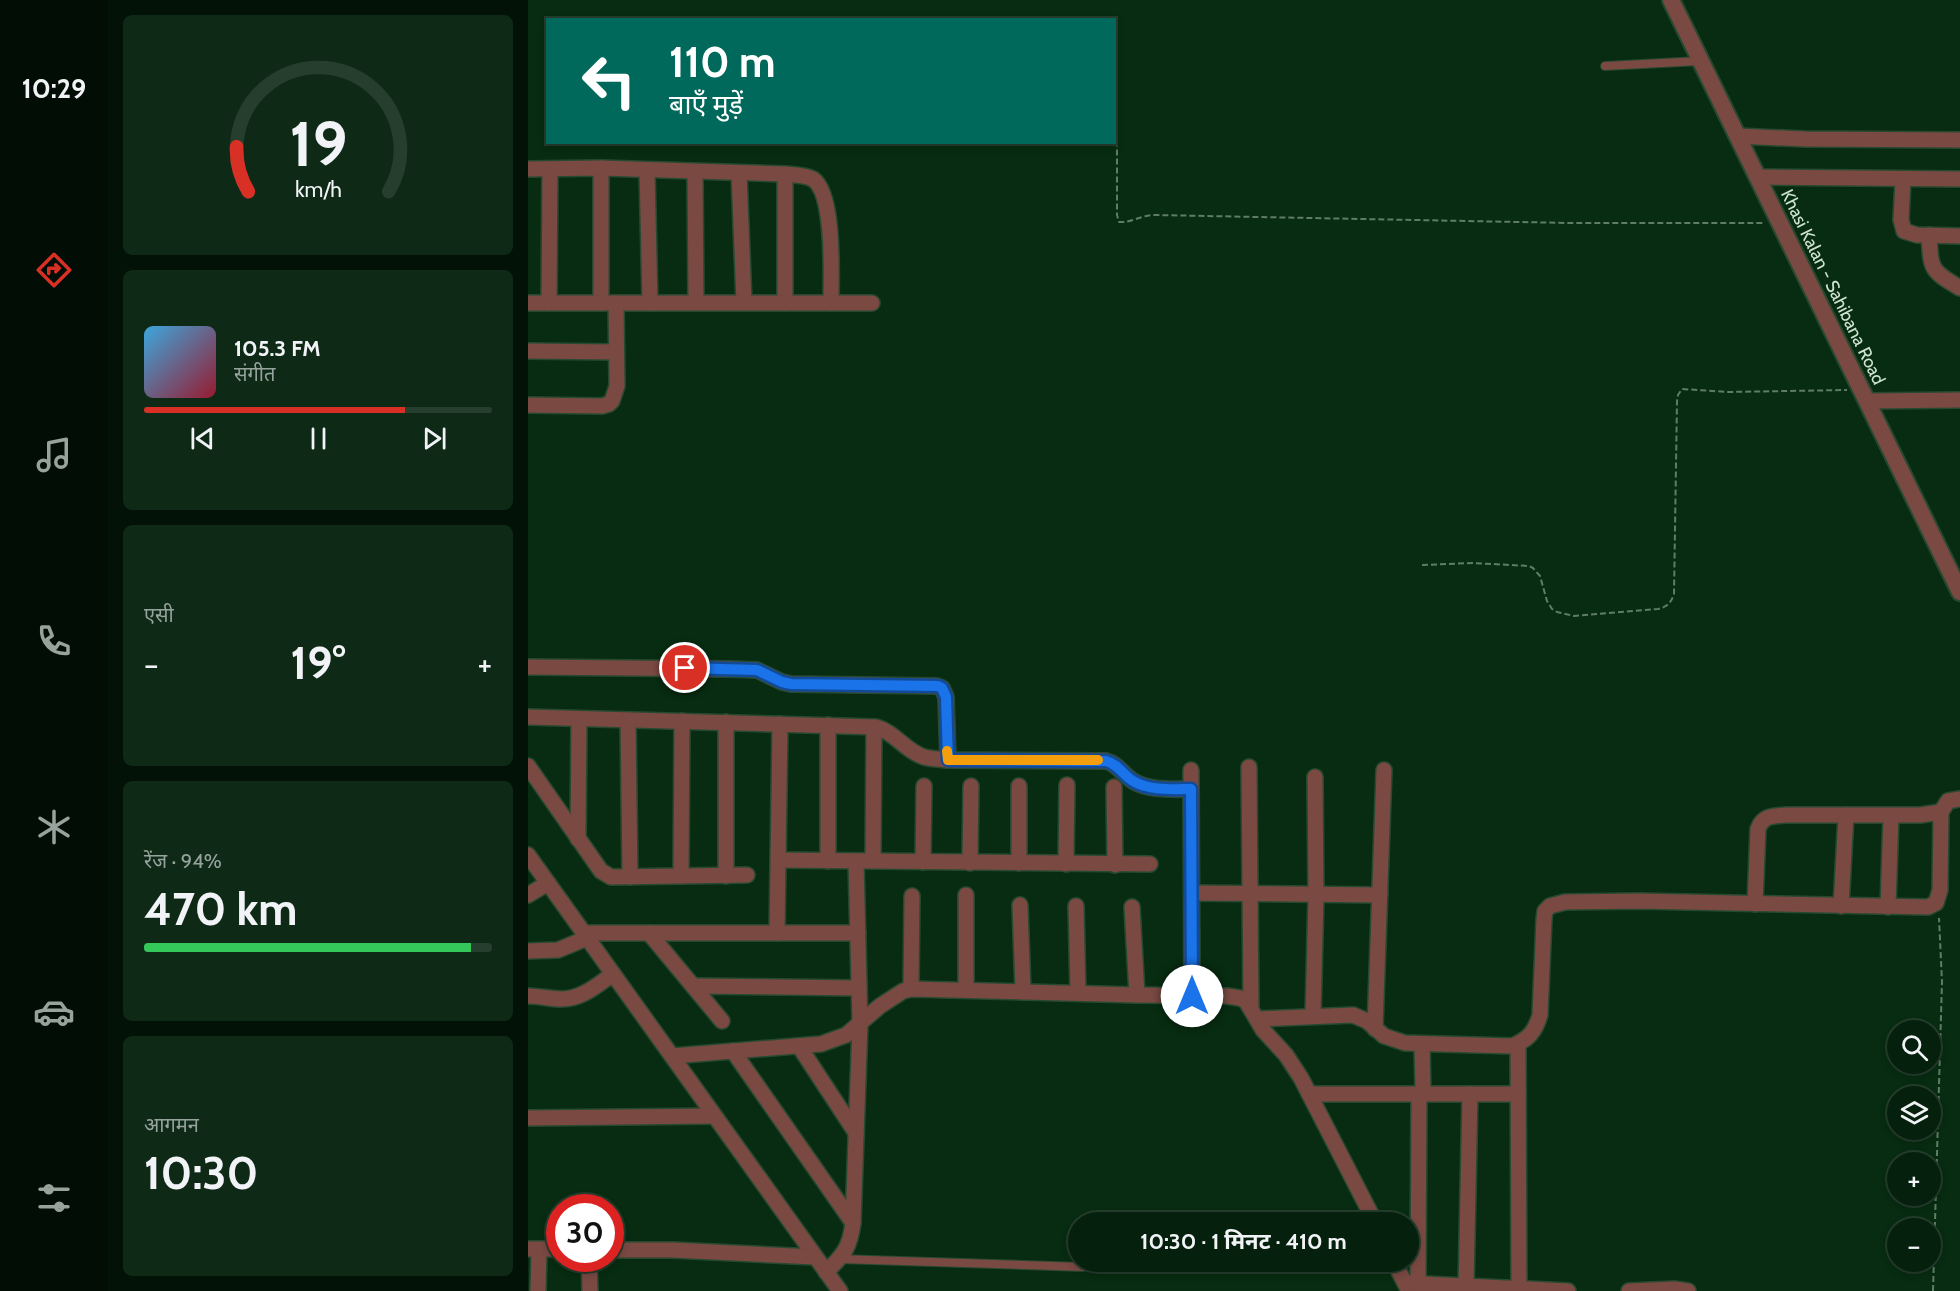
<!DOCTYPE html>
<html lang="hi">
<meta charset="utf-8">
<style>
body{margin:0;font-family:Cabin,"Noto Sans Devanagari",sans-serif;background:#0e2916;color:#f1f3f6;height:100vh;display:flex;flex-direction:column;font-size:22px;white-space:nowrap}
*{box-sizing:border-box;margin:0}
p{font-size:20px;color:#97a39d}
.icon{flex:none;width:33px;height:33px;fill:none;stroke:currentColor;stroke-width:2;stroke-linecap:round;stroke-linejoin:round}
.map{position:relative;flex:1;overflow:hidden}
.drawer{display:flex;flex-direction:column;gap:15px;padding:15px;background:#031207;width:420px}
.drawer>*{flex:none}
.top-card{position:absolute;left:18px;top:18px;width:570px;height:126px;border-radius:0px;box-shadow:0 3px 9px #0003,0 0 0 2px #263e2e;background:#00695c;color:#fff;overflow:hidden}
.controls{position:absolute;left:1359px;top:1020px;display:grid;gap:12px}
.controls a{display:grid;place-items:center;width:54px;height:54px;border-radius:50%;background:#05210d;box-shadow:0 3px 9px #0003,0 0 0 2px #263e2e;font-size:30px}
.speed{position:absolute;left:18px;top:1194px;display:flex;gap:12px;font-size:30px;font-weight:700;text-align:center}
.speed>*{display:grid;place-content:center;width:78px;height:78px;border-radius:50%;background:#05210d;box-shadow:0 3px 9px #0003,0 0 0 2px #263e2e;line-height:1}
.speed .limit{border:9px solid #d22;background:#fff;color:#111}
.pin{position:absolute;display:grid;place-items:center;width:51px;height:51px;color:#fff;margin:-26px;border:3px solid #fff;border-radius:50%;box-shadow:0 2px 6px #0007}
.me{position:absolute;width:66px;margin:-33px;rotate:0deg;stroke-linejoin:round;filter:drop-shadow(0 0 4px #0008)}
.turn{display:flex;align-items:center;gap:21px;height:126px;padding:0 24px;font-size:27px}
.turn .icon{width:78px;height:78px;stroke-width:2.5}
.turn b{display:block;font-size:42px;line-height:51px}
.big{font-size:45px;font-weight:700;line-height:1.1}
.drawer .card{flex:1;display:flex;flex-direction:column;justify-content:center;gap:9px;min-width:0;padding:0 21px;border-radius:9px;background:#0e2916}
.drawer .dial{align-items:center;gap:0}
.dial svg{height:156px;overflow:visible;fill:none;stroke:#263e2e;stroke-width:7;stroke-linecap:round;text-anchor:middle}
.dial text{fill:#f1f3f6;stroke:none}
.song{display:flex;align-items:center;gap:18px}
.cover{width:72px;height:72px;border-radius:9px;background:linear-gradient(135deg,hsl(200 70% 55%),hsl(350 70% 35%))}
.played{height:6px;border-radius:3px;background:linear-gradient(90deg,#d93025 75%,#263e2e 75%)}
.keys{display:flex;justify-content:space-around;direction:ltr}
.heat{display:flex;justify-content:space-between;align-items:center;font-size:33px;direction:ltr}
.charge{height:9px;border-radius:4px;background:linear-gradient(90deg,#34c759 94%,#263e2e 0)}
.trip{position:absolute;left:540px;top:1212px;width:351px;height:60px;border-radius:30px;background:#05210d;box-shadow:0 3px 9px #0003,0 0 0 2px #263e2e;font-weight:700;line-height:60px;text-align:center}
main{display:flex;flex:1;min-height:0}
.tabs{display:flex;flex-direction:column;width:108px;justify-content:space-around;align-items:center;background:#020d05;color:#97a39d}
.tabs .icon{width:42px;height:42px}
.tabs .on{color:#d93025}
.tabs b{font-size:27px;color:#f1f3f6}
.map>svg:first-child{display:block}
.lines{fill:none;stroke-linecap:round;stroke-linejoin:round}
.service-casing{stroke:#274930;stroke-width:10}
.minor-casing{stroke:#274930;stroke-width:18}
.tertiary-casing{stroke:#274930;stroke-width:20}
.path{stroke:#5f7d66;stroke-width:2;stroke-dasharray:6 3;stroke-linecap:butt}
.service{stroke:#794942;stroke-width:8}
.minor{stroke:#794942;stroke-width:15}
.tertiary{stroke:#794942;stroke-width:16}
.route-casing{stroke:#114b97;stroke-width:15}
.route{stroke:#1a73e8;stroke-width:10}
.slow{stroke:#f59e0b;stroke-width:10}
.labels{text-anchor:middle;dominant-baseline:central;stroke-width:6;stroke-linejoin:round;paint-order:stroke}
.street-label{font-size:18px;fill:#d0e4d2;stroke:#072c11}
</style>
<main>
<nav class="tabs">
<b>10:29</b>
<svg class="icon on" aria-label="directions" viewBox="0 0 24 24"><path d="M12 3l9 9-9 9-9-9zM9 14v-3h6M13 9l2 2-2 2"/></svg>
<svg class="icon" aria-label="music" viewBox="0 0 24 24"><path d="M9 18V5l10-2v13"/><circle cx="6" cy="18" r="3"/><circle cx="16" cy="16" r="3"/></svg>
<svg class="icon" aria-label="phone" viewBox="0 0 24 24"><path d="M5 4h4l2 5-3 2q2 4 5 5l2-3 5 2v4C11 20 4 13 5 4z"/></svg>
<svg class="icon" aria-label="climate" viewBox="0 0 24 24"><path d="M12 3v18M4 7l16 10M4 17L20 7"/></svg>
<svg class="icon" aria-label="car" viewBox="0 0 24 24"><path d="M5 17H2v-5l4-1 3-4h7l3 4 3 1v5h-3M9 17h6M6 11h13"/><circle cx="7" cy="17" r="2"/><circle cx="17" cy="17" r="2"/></svg>
<svg class="icon" aria-label="filters" viewBox="0 0 24 24"><path d="M4 7h16M4 17h16"/><circle cx="9" cy="7" r="2"/><circle cx="15" cy="17" r="2"/></svg>
</nav>
<section class="drawer">
<div class="card dial"><svg viewBox="0 0 100 80">
<path d="M14 69A42 42 0 1 1 86 69"/>
<path d="M14 69A42 42 0 0 1 8 46" stroke="#d93025"/>
<text x="50" y="56" font-size="32" font-weight="700">19</text>
<text x="50" y="72" font-size="11">km/h</text>
</svg></div>
<div class="card">
<div class="song"><i class="cover"></i><div><b>105.3 FM</b><p>संगीत</p></div></div>
<div class="played"></div>
<div class="keys"><svg class="icon" aria-label="previous" viewBox="0 0 24 24"><path d="M18 5L8 12l10 7zM5 5v14"/></svg><svg class="icon" aria-label="pause" viewBox="0 0 24 24"><path d="M8 5v14M16 5v14"/></svg><svg class="icon" aria-label="next" viewBox="0 0 24 24"><path d="M6 5l10 7-10 7zM19 5v14"/></svg></div>
</div>
<div class="card"><p>एसी</p>
<div class="heat"><a>−</a><b class="big">19°</b><a>+</a></div>
</div>
<div class="card"><p>रेंज · 94%</p><b class="big">470 km</b><div class="charge"></div></div>
<div class="card"><p>आगमन</p><b class="big">10:30</b></div>
</section>
<div class="map">
<svg width="1432" height="1291" viewBox="0 0 1432 1291">
<rect width="100%" height="100%" fill="#072c11"/>
<g class="lines">
<defs>
<g id="service">
<path d="M1077 66 1172 61"/>
<path d="M311 1259 555 1267"/>
</g>
<g id="minor">
<path d="M1209 136 1277 139 1432 140"/>
<path d="M73 168V303"/>
<path d="M0 169 73 168 257 174C266 175 277 175 285 179 307 194 303 277 303 303"/>
<path d="M119 170 122 303"/>
<path d="M167 172 168 303"/>
<path d="M211 173 216 303"/>
<path d="M257 174V303"/>
<path d="M1229 177 1432 179"/>
<path d="M1375 179 1373 220 1376 231 1389 235 1432 236"/>
<path d="M1401 235C1403 270 1402 270 1432 288"/>
<path d="M0 303H344"/>
<path d="M21 303 22 169"/>
<path d="M0 351 88 352"/>
<path d="M1339 401 1432 400"/>
<path d="M0 405 74 406 81 404 84 401 89 386 88 303"/>
<path d="M0 667 202 669 229 670 254 682 263 684 409 686 414 688 418 697 420 760"/>
<path d="M0 717 348 727C367 732 377 751 396 757 403 759 412 759 420 760L578 761C590 764 595 775 605 781 621 791 645 789 663 789"/>
<path d="M100 720 102 877"/>
<path d="M300 725V861"/>
<path d="M0 766 73 871 83 877 219 875"/>
<path d="M721 767 723 1008"/>
<path d="M663 770 664 996"/>
<path d="M491 786V863"/>
<path d="M586 787 587 865"/>
<path d="M50 839 51 719"/>
<path d="M0 855 312 1291"/>
<path d="M250 860 622 864"/>
<path d="M345 861 346 727"/>
<path d="M395 862 396 786"/>
<path d="M442 863 443 786"/>
<path d="M538 864 539 785"/>
<path d="M153 876 154 721"/>
<path d="M198 876V722"/>
<path d="M664 893 852 895"/>
<path d="M0 895 20 883"/>
<path d="M438 895V990"/>
<path d="M1227 904 1230 829C1235 815 1245 816 1259 815H1392L1413 812"/>
<path d="M492 905 495 992"/>
<path d="M548 906 550 993"/>
<path d="M1313 906 1318 815"/>
<path d="M604 907 609 995"/>
<path d="M1360 907 1363 815"/>
<path d="M55 933H330"/>
<path d="M121 933 194 1021"/>
<path d="M249 933 252 724"/>
<path d="M0 951 30 950 59 938"/>
<path d="M165 986 331 988"/>
<path d="M383 989 384 896"/>
<path d="M0 996C12 996 22 999 34 999 54 999 69 985 85 974"/>
<path d="M785 1016 788 895 787 777"/>
<path d="M729 1019 825 1015 839 1021 856 1036 877 1043 984 1046C1000 1040 1007 1032 1012 1015L1016 919 1017 911 1022 906 1037 902 1111 901 1400 907 1408 903 1412 890 1413 812 1420 801 1432 799"/>
<path d="M847 1029 856 770"/>
<path d="M894 1044 895 1094"/>
<path d="M990 1044 991 1289"/>
<path d="M271 1046 328 1133"/>
<path d="M205 1051 325 1223"/>
<path d="M144 1056 293 1044 318 1035 352 1006 375 991 383 989 609 995 699 996 712 998 718 1001 735 1030 758 1055 773 1078 847 1222"/>
<path d="M781 1094H990"/>
<path d="M0 1118 186 1116"/>
<path d="M0 1249H32"/>
<path d="M82 1250H145L287 1257"/>
<path d="M61 1258 62 1291"/>
<path d="M866 1262 881 1291"/>
<path d="M298 1272C316 1255 322 1247 325 1223L332 1024 328 861"/>
<path d="M877 1283 1040 1291"/>
<path d="M890 1284 891 1094"/>
<path d="M938 1287 942 1094"/>
<path d="M10 1291 11 1249"/>
<path d="M1101 1291 1146 1289 1160 1291"/>
</g>
<path id="tertiary" d="M1143 0 1432 592"/>
</defs>
<!-- service casing -->
<use href="#service" class="service-casing"/>
<!-- minor casing -->
<use href="#minor" class="minor-casing"/>
<!-- tertiary casing -->
<use href="#tertiary" class="tertiary-casing"/>
<!-- path -->
<g class="path">
<path d="M586 78 589 87V215L591 222C603 223 614 215 626 215L1042 223H1235"/>
<path d="M894 565 945 563 1001 566 1005 568 1012 576 1019 601 1024 609 1029 612 1046 616 1130 609C1139 607 1143 603 1146 594L1149 401 1150 395 1154 389 1200 392 1319 390"/>
<path d="M1405 1291 1414 982 1411 918"/>
</g>
<!-- service -->
<use href="#service" class="service"/>
<!-- minor -->
<use href="#minor" class="minor"/>
<!-- tertiary -->
<use href="#tertiary" class="tertiary"/>
</g>
<g class="lines">
<defs>
<path id="route" d="M157 668 229 670 254 682 263 684 410 686 414 688 418 697 420 760 578 761C590 764 595 775 605 781 621 791 645 789 663 789L664 996"/>
</defs>
<!-- route casing -->
<use href="#route" class="route-casing"/>
<!-- route -->
<use href="#route" class="route"/>
<!-- slow -->
<path class="slow" d="M419 751 420 760H570"/>
</g>
<g class="labels">
<!-- street labels -->
<g class="street-label">
<text transform="translate(1305 287) rotate(64)">Khasi Kalan - Sahibana Road</text>
</g>
</g>
</svg>
<div class="controls">
<a><svg class="icon" aria-label="search" viewBox="0 0 24 24"><circle cx="10" cy="10" r="6"/><path d="M15 15l6 6"/></svg></a>
<a><svg class="icon" aria-label="layers" viewBox="0 0 24 24"><path d="M12 4l9 5-9 5-9-5zM3 14l9 5 9-5"/></svg></a>
<a>+</a>
<a>−</a>
</div>
<div class="speed"><div class="limit">30</div></div>
<div class="pin" style="left:157px;top:668px;background:#d93025"><svg class="icon" aria-label="arrive" viewBox="0 0 24 24"><path d="M6 21V4h12l-3 4 3 4H6"/></svg></div>
<svg class="me" style="left:664px;top:996px" viewBox="-20 -20 40 40"><circle r="19" fill="#fff"/><path d="M0-13L10 11 0 6-10 11z" fill="#1a73e8"/></svg>
<div class="trip">10:30 · 1 मिनट · 410 m</div>
<div class="top-card">
<div class="turn"><svg class="icon" aria-label="left" viewBox="0 0 24 24"><path d="M17 20v-9H6M10 6l-5 5 5 5"/></svg><div><b>110 m</b>बाएँ मुड़ें</div></div>
</div>
</div>
</main>
